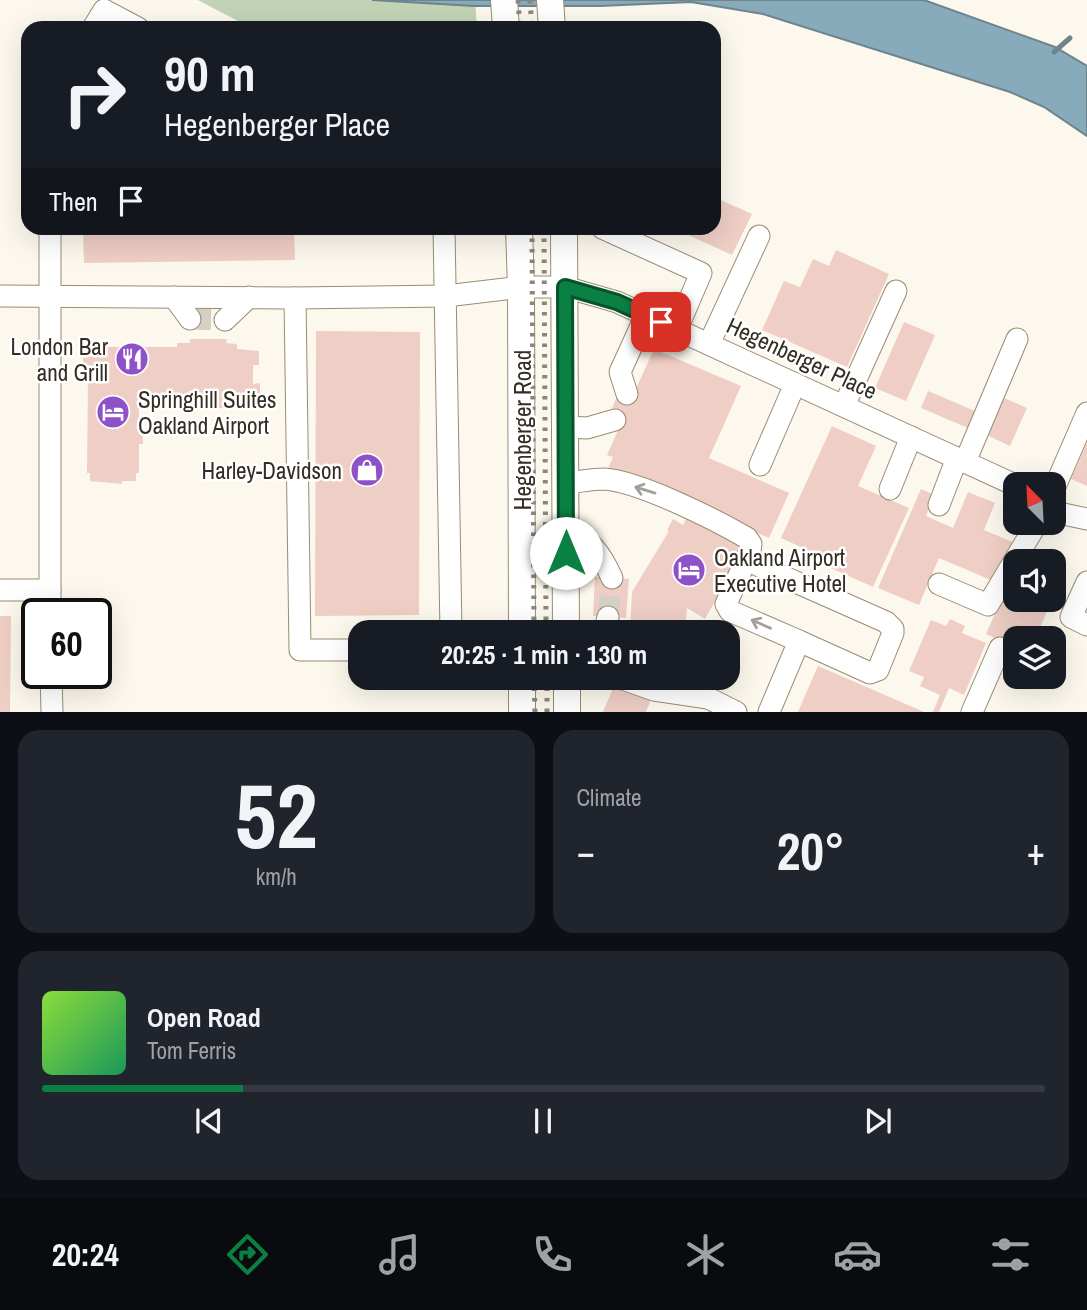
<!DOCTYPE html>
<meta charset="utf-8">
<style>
body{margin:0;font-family:"Archivo Narrow",sans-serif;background:#20242c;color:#f1f3f6;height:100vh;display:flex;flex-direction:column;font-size:26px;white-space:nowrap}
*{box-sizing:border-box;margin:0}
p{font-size:23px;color:#9ea1a6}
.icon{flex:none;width:38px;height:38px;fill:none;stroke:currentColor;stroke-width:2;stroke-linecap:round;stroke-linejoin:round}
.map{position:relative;height:712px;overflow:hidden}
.panel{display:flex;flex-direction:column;gap:18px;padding:18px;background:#0d0f14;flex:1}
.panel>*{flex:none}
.guide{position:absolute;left:21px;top:21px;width:700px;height:214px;border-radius:21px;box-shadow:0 7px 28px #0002;background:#171b24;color:#f1f3f6;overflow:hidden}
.needle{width:46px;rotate:336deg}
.fabs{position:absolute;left:1003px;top:472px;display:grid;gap:14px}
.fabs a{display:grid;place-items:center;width:63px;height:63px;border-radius:14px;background:#171b24;box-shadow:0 7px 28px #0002;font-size:35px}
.speed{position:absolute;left:21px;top:598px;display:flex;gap:14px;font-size:35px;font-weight:700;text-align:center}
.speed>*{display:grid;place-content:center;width:91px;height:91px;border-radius:50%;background:#171b24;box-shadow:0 7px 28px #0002;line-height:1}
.speed .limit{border:4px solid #111;border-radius:10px;background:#fff;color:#111}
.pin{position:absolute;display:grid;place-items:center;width:60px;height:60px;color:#fff;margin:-30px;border-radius:14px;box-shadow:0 4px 10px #0006}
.me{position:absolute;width:77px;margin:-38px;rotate:0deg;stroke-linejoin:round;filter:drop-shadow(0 0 5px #0008)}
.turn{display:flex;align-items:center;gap:24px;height:147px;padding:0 28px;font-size:32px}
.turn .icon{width:91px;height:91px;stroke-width:2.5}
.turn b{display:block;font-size:49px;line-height:60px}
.then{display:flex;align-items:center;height:66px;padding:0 28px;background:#0003;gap:14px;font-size:26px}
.big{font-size:52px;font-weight:800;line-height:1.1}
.panel .tile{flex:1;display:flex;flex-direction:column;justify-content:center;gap:10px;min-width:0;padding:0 24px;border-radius:21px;background:#20242c}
.panel .dial{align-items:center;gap:0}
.dial b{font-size:91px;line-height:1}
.song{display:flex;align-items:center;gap:21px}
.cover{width:84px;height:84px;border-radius:10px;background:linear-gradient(135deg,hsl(90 70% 55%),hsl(150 70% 35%))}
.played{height:7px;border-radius:4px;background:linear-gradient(90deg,#0b8043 20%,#363941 20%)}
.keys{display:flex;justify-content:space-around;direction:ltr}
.heat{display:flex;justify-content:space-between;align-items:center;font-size:38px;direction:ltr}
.panel .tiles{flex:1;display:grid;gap:18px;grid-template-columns:1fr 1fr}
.tile:last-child{grid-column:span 2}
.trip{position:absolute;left:348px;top:620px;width:392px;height:70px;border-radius:21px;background:#171b24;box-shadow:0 7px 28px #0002;font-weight:800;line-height:70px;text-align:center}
.tabs{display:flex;height:112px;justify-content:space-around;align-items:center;background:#090b0e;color:#9ea1a6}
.tabs .icon{width:49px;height:49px}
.tabs .selected{color:#0b8043}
.tabs b{font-size:32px;color:#f1f3f6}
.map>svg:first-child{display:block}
.green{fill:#c2d3b6}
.water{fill:#88abbc;stroke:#6e858e;stroke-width:2}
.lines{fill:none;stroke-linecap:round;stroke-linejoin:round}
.stream{stroke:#6e858e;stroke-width:5}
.building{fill:#eecec5}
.minor-tunnel{stroke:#d5cfc5;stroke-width:21;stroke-dasharray:21 10;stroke-linecap:butt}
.minor-casing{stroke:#988c73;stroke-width:23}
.major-casing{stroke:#988c73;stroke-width:28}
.minor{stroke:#fff;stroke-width:21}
.major{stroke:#fff;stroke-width:26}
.rail{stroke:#8b867b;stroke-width:5;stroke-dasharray:3.5 7;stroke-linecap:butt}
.oneway{stroke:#a3a09c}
.route-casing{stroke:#07532c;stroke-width:18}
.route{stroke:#0b8043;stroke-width:12}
.labels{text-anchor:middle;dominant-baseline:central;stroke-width:5;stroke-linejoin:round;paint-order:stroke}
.poi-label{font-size:23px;fill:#332d23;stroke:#fff;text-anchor:end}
.street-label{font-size:23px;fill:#332d23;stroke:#fff}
</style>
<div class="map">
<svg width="1087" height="712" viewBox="0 0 1087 712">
<rect width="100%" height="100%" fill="#fdf8ed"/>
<!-- green -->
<path class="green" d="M198 0H475L477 28H251Z"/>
<!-- water -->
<path class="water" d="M372 0H924L1055 47 1087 66V136L1044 107 1010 92 763 14 691 2 600 6H474Z"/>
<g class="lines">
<!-- stream -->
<path class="stream" d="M1054 52 1070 38"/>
</g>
<!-- building -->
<g class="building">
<path d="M714 197 752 214 732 255 673 228H714Z"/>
<path d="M83 228H294L295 260 84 263Z"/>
<path d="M836 250 889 274 847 367 762 330 784 281 800 287 813 259 829 266Z"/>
<path d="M904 322 935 335 906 401 875 388Z"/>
<path d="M316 331 420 332 419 615 315 616Z"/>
<path d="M190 339H227L226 343 237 344V349L259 351V365H253V384L260 383V398L241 401V405L226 404V408H190V405H177V402L153 401V397L139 398V417H142L143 444H139V473H136V481H122V484L90 481V473H87L88 376H91V370H83V347H177V343H190Z"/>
<path d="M654 349 741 386 709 458 789 493 769 538 608 469 613 457 607 455 620 426 610 413 618 394 634 393Z"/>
<path d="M928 391 975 411 968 428 921 408Z"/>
<path d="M1004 398 1027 408 1010 446 987 435Z"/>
<path d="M832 426 876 446 858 486 909 508 873 587 822 564 825 558 781 538Z"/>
<path d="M1087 443V486L1071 479Z"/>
<path d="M921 489 935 495 926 516 953 528 968 492 995 503 984 530 1015 543 998 583 939 558 919 605 878 588Z"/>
<path d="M688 515 746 547 705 619 687 608 685 632H630L632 592 669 531 667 530 673 519 683 525Z"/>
<path d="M1054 564 1065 569 1054 596Z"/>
<path d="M595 577 629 579 626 618 593 616Z"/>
<path d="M1009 582 1015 585V600H1052L1035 639H1015V647L986 634Z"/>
<path d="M0 616H11L10 712H0Z"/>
<path d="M950 619 965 626 962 633 986 643 964 695 949 688 939 712H933L940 695 920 686 924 677 909 671 931 620 946 626Z"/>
<path d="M818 666 924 712H798Z"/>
<path d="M614 686 651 699 646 712H603Z"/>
</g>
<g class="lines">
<!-- minor-tunnel -->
<g class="minor-tunnel">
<path d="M190 319 225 320"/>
<path d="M608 617 612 578"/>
</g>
<defs>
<g id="minor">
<path d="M93 28 104 10 138 28"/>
<path d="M50 228V614"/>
<path d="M444 228 451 632"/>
<path d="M602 228 701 273 677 329"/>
<path d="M0 296 295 298 300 650H360"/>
<path d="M174 297 190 319"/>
<path d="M295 298 446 296 521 287H565L617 302 1015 485"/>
<path d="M225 320 249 297"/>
<path d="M709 344 759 236"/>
<path d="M627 394 620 372 646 315"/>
<path d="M844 406 896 291"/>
<path d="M566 427 587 428 615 420"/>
<path d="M965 462 1017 339"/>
<path d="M760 465 795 384"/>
<path d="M566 483C578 482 592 479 604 479 639 481 716 520 747 538L751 544 750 551 726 604 730 611 799 641 769 712"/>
<path d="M890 489 911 437"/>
<path d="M1054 489 1087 413"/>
<path d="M939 505 957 458"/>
<path d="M1054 512 1087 519"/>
<path d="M566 527C591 542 600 551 612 578"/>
<path d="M746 560 886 622 893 629V633L878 670 870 673 799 641"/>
<path d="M1087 582 1071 617 1087 625"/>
<path d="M939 584 988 605 1037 523"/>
<path d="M0 590H50"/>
<path d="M604 632 608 617"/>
<path d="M51 674 52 712"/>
<path d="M617 677 654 690 708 698 736 712"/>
<path d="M972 712 1000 648"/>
</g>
<g id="major">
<path d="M504 0 506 28"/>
<path d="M550 0 552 28"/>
<path d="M519 228 521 287 522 632"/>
<path d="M564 228 566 632"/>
<path d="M522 677V712"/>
<path d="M567 677V712"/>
</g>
</defs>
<!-- minor casing -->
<use href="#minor" class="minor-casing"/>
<!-- major casing -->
<use href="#major" class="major-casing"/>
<!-- minor -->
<use href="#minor" class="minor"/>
<!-- major -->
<use href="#major" class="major"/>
<!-- rail -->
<g class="rail">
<path d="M518 0 520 28"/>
<path d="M530 0 532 28"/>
<path d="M532 228 534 632"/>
<path d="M544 228 546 632"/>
<path d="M534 677 535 712"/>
<path d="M547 677V712"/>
</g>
</g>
<!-- one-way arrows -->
<defs><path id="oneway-shaft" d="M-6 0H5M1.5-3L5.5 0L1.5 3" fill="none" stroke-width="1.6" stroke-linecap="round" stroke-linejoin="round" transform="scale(1.75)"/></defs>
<g class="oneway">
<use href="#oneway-shaft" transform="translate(645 490) rotate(-163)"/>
<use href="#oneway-shaft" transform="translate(761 624) rotate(-156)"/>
</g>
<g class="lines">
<defs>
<path id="route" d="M566 553 565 287 617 302 661 322"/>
</defs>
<!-- route casing -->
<use href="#route" class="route-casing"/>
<!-- route -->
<use href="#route" class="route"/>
</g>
<!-- icons -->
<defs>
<symbol id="restaurant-disc" viewBox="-11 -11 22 22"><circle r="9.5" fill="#8e51c7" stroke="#fff"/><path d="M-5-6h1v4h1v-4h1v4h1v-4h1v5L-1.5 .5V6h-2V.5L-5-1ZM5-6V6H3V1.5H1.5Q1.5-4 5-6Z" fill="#fff"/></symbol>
<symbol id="hotel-disc" viewBox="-11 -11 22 22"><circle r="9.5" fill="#8e51c7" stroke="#fff"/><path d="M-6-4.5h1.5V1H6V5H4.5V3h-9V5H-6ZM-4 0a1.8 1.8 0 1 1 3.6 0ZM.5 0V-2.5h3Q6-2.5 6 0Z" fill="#fff"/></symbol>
<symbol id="shop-disc" viewBox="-11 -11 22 22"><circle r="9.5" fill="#8e51c7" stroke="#fff"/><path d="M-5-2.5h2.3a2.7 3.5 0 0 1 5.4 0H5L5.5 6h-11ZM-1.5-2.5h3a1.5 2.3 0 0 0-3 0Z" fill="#fff"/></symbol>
</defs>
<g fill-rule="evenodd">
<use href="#restaurant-disc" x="113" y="340" width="38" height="38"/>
<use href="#hotel-disc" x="94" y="393" width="38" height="38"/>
<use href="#shop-disc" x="348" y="451" width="38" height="38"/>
<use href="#hotel-disc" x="670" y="551" width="38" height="38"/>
</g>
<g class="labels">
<!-- poi labels -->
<g class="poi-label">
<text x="108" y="346">London Bar<tspan x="108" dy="26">and Grill</tspan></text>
<text x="138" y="399" text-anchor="start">Springhill Suites<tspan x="138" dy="26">Oakland Airport</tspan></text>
<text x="342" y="470">Harley-Davidson</text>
<text x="714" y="557" text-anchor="start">Oakland Airport<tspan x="714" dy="26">Executive Hotel</tspan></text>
</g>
<!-- street labels -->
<g class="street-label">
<text transform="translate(802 358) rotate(25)">Hegenberger Place</text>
<text transform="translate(522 430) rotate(-90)">Hegenberger Road</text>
</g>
</g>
</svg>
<div class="fabs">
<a><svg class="needle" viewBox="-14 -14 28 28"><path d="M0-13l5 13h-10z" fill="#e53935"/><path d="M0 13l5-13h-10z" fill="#9ea1a6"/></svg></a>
<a><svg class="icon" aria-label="sound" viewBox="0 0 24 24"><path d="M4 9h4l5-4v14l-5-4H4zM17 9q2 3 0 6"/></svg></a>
<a><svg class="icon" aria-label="layers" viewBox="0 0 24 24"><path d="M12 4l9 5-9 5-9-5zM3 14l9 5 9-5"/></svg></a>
</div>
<div class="speed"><div class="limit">60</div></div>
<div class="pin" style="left:661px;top:322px;background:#d93025"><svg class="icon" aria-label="arrive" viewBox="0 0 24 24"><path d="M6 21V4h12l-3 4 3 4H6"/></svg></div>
<svg class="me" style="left:566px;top:553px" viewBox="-20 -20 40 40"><circle r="19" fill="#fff"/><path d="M0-13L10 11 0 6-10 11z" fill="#0b8043"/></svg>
<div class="trip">20:25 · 1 min · 130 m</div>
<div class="guide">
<div class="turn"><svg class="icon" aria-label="right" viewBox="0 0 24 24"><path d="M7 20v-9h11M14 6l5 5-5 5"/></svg><div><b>90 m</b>Hegenberger Place</div></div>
<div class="then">Then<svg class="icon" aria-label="arrive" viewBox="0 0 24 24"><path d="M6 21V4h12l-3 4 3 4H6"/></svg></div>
</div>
</div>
<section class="panel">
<div class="tiles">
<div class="tile dial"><b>52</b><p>km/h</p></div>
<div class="tile"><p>Climate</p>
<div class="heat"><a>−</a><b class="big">20°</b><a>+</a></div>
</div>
<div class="tile">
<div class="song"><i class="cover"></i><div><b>Open Road</b><p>Tom Ferris</p></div></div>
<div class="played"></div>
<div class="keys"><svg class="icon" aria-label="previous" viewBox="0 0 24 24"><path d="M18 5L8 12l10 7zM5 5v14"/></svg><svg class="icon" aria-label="pause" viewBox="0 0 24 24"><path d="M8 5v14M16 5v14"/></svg><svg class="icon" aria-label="next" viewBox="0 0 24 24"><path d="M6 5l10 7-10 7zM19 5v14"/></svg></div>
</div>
</div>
</section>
<nav class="tabs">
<b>20:24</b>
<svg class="icon selected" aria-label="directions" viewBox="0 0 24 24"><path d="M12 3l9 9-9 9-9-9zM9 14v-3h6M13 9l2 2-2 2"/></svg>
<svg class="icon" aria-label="music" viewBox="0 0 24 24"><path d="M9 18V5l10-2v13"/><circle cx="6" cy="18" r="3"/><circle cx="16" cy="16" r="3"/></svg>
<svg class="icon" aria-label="phone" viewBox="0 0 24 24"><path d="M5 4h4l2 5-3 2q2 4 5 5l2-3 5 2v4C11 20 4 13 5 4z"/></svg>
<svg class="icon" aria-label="climate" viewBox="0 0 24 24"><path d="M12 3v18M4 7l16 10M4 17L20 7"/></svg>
<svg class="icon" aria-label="car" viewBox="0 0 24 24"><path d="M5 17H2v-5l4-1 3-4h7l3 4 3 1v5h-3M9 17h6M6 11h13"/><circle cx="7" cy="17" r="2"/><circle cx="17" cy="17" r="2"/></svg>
<svg class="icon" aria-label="filters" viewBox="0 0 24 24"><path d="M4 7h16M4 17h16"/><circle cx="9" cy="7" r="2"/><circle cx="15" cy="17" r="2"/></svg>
</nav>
